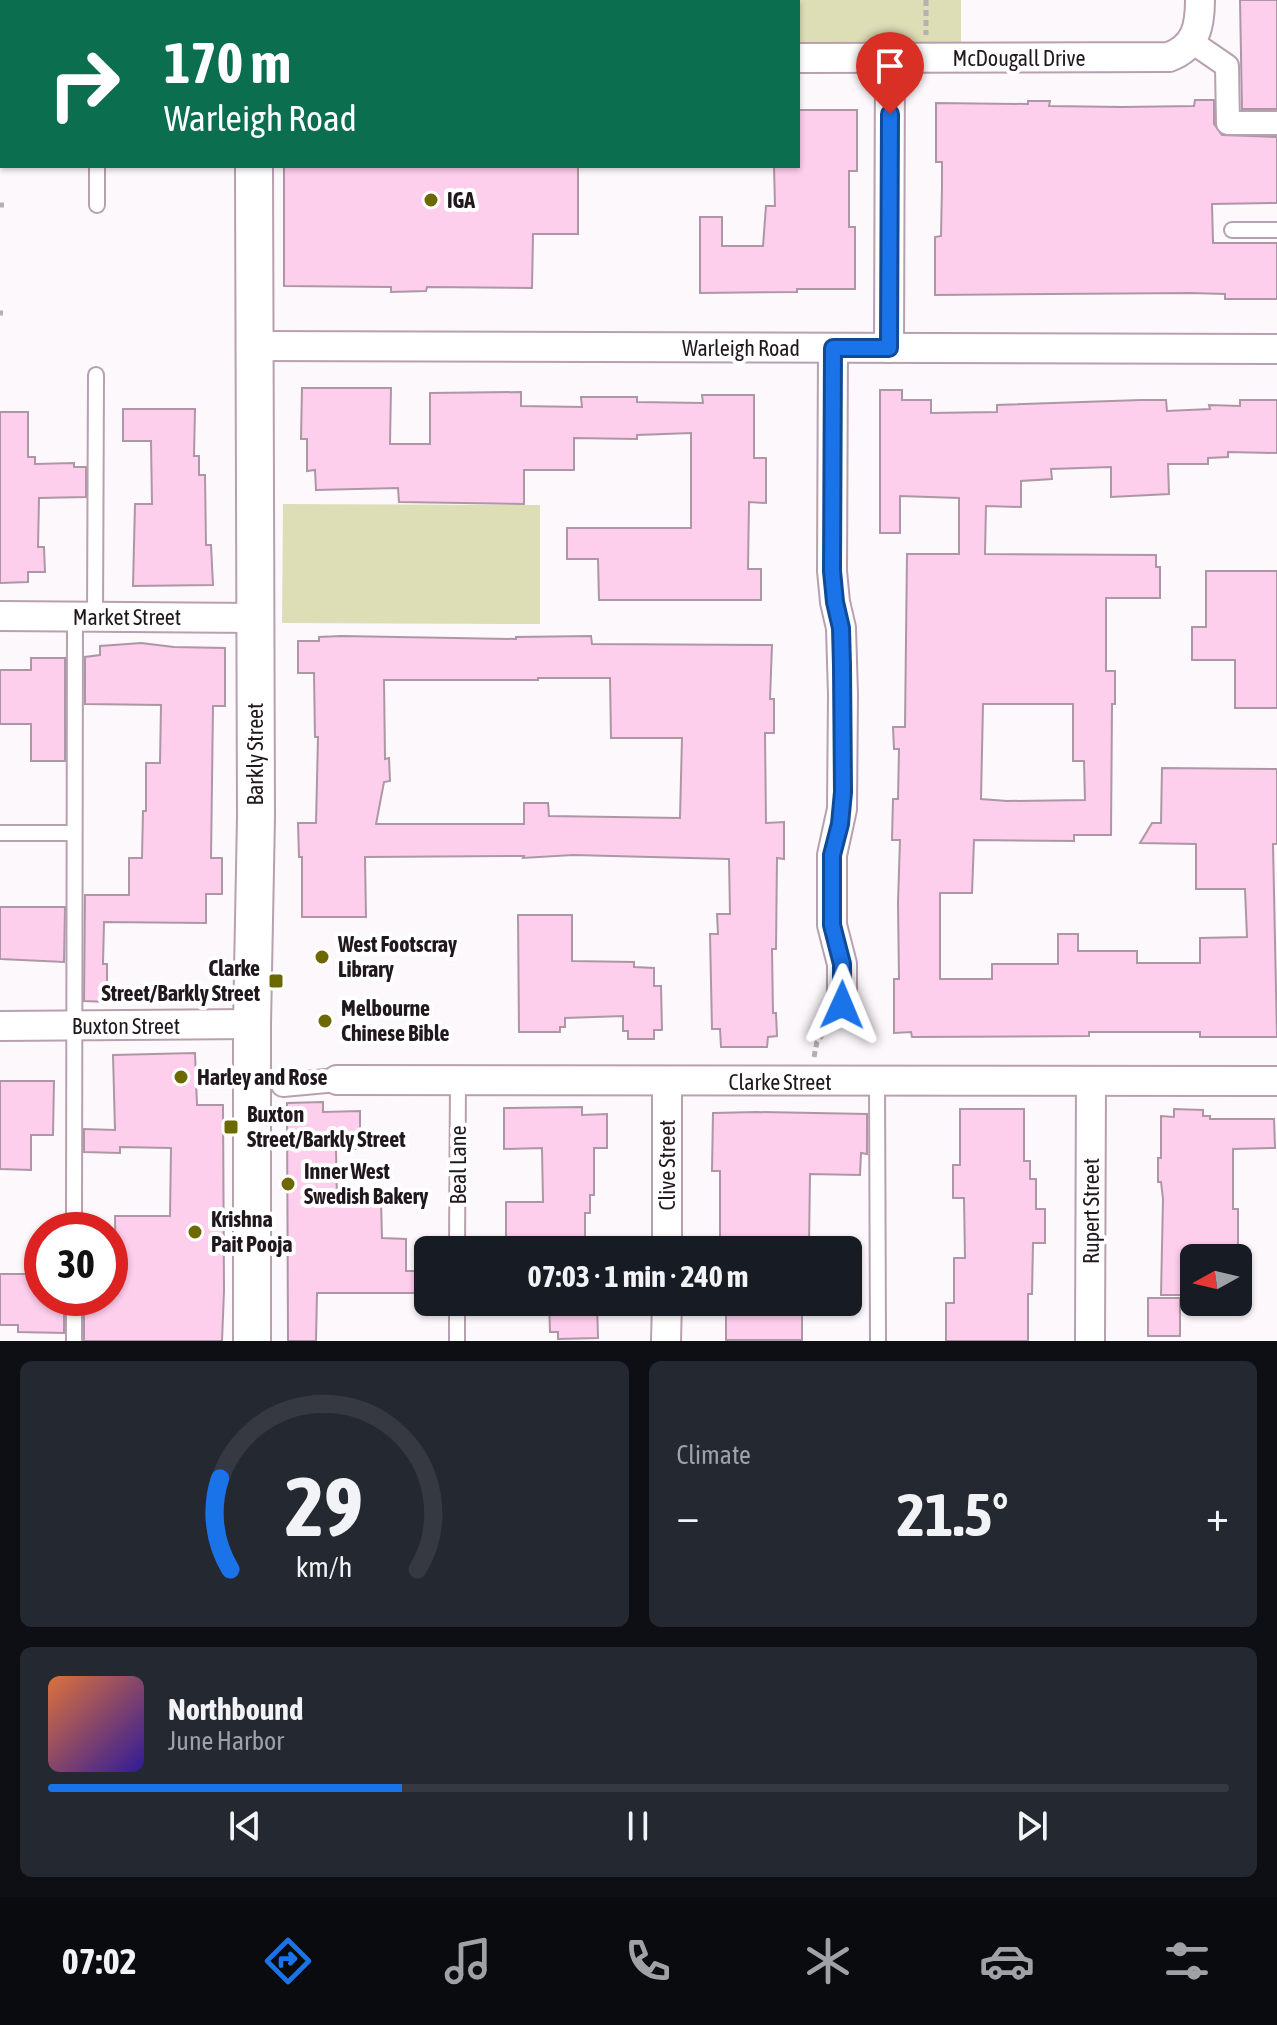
<!DOCTYPE html>
<meta charset="utf-8">
<style>
body{margin:0;font-family:"Asap Condensed",sans-serif;background:#242831;color:#f1f3f6;height:100vh;display:flex;flex-direction:column;font-size:30px;white-space:nowrap}
*{box-sizing:border-box;margin:0}
p{font-size:26px;color:#9ea1a6}
.icon{flex:none;width:44px;height:44px;fill:none;stroke:currentColor;stroke-width:2;stroke-linecap:round;stroke-linejoin:round}
.map{position:relative;height:1341px;overflow:hidden}
.side{display:flex;flex-direction:column;gap:20px;padding:20px;background:#0d0f14;flex:1}
.side>*{flex:none}
.top-card{position:absolute;left:0px;top:0px;width:800px;height:168px;box-shadow:0 2px 6px #0004;background:#0b6e4f;color:#fff;overflow:hidden}
.needle{width:52px;rotate:262deg}
.buttons{position:absolute;left:1180px;top:1244px;display:grid;gap:16px}
.buttons a{display:grid;place-items:center;width:72px;height:72px;border-radius:12px;background:#171b24;box-shadow:0 2px 6px #0004;font-size:40px}
.speed{position:absolute;left:24px;top:1212px;display:flex;gap:16px;font-size:40px;font-weight:700;text-align:center}
.speed>*{display:grid;place-content:center;width:104px;height:104px;border-radius:50%;background:#171b24;box-shadow:0 2px 6px #0004;line-height:1}
.speed .limit{border:12px solid #d22;background:#fff;color:#111}
.pin{position:absolute;display:grid;place-items:center;width:68px;height:68px;color:#fff;margin:-82px -34px;border-radius:50% 50% 50% 0;rotate:-45deg;box-shadow:0 0 8px #0007}
.pin .icon{rotate:45deg}
.me{position:absolute;width:88px;margin:-44px;rotate:1deg;stroke-linejoin:round;filter:drop-shadow(0 0 6px #0008)}
.turn{display:flex;align-items:center;gap:28px;height:168px;padding:0 32px;font-size:36px}
.turn .icon{width:104px;height:104px;stroke-width:2.5}
.turn b{display:block;font-size:56px;line-height:68px}
.big{font-size:60px;font-weight:700;line-height:1.1}
.side .widget{flex:1;display:flex;flex-direction:column;justify-content:center;gap:12px;min-width:0;padding:0 28px;border-radius:12px;background:#242831}
.side .dial{align-items:center;gap:0}
.dial svg{height:208px;overflow:visible;fill:none;stroke:#363941;stroke-width:7;stroke-linecap:round;text-anchor:middle}
.dial text{fill:#f1f3f6;stroke:none}
.song{display:flex;align-items:center;gap:24px}
.cover{width:96px;height:96px;border-radius:12px;background:linear-gradient(135deg,hsl(20 70% 55%),hsl(250 70% 35%))}
.played{height:8px;border-radius:4px;background:linear-gradient(90deg,#1a73e8 30%,#363941 30%)}
.keys{display:flex;justify-content:space-around;direction:ltr}
.heat{display:flex;justify-content:space-between;align-items:center;font-size:44px;direction:ltr}
.side .tiles{flex:1;display:grid;gap:20px;grid-template-columns:1fr 1fr}
.widget:last-child{grid-column:span 2}
.trip{position:absolute;left:414px;top:1236px;width:448px;height:80px;border-radius:12px;background:#171b24;box-shadow:0 2px 6px #0004;font-weight:700;line-height:80px;text-align:center}
.dock{display:flex;height:128px;justify-content:space-around;align-items:center;background:#090b0e;color:#9ea1a6}
.dock .icon{width:56px;height:56px}
.dock .selected{color:#1a73e8}
.dock b{font-size:36px;color:#f1f3f6}
.map>svg:first-child{display:block}
.green{fill:#ddddb6}
.building{fill:#feceed;stroke:#ad97a5;stroke-width:2;fill-rule:evenodd}
.lines{fill:none;stroke-linecap:round;stroke-linejoin:round}
.service-casing{stroke:#b7a0af;stroke-width:18}
.pedestrian-casing{stroke:#b7a0af;stroke-width:26}
.minor-casing{stroke:#b7a0af;stroke-width:32}
.tertiary-casing{stroke:#b7a0af;stroke-width:40}
.path{stroke:#b6b0b3;stroke-width:5;stroke-dasharray:6 4;stroke-linecap:butt}
.service{stroke:#fff;stroke-width:14}
.pedestrian{stroke:#fff;stroke-width:22}
.minor{stroke:#fff;stroke-width:28}
.tertiary{stroke:#fff;stroke-width:36}
.route-casing{stroke:#114b97;stroke-width:20}
.route{stroke:#1a73e8;stroke-width:14}
.poi-dot{fill:#6c6903;stroke:#fff;stroke-width:3}
.labels{text-anchor:middle;dominant-baseline:central;stroke-width:8;stroke-linejoin:round;paint-order:stroke}
.street-label{font-size:22px;fill:#20181d;stroke:#fff}
.poi-label{font-size:22px;font-weight:bold;fill:#20181d;stroke:#fff;text-anchor:start}
</style>
<div class="map">
<svg width="1277" height="1341" viewBox="0 0 1277 1341">
<rect width="100%" height="100%" fill="#fdf8fb"/>
<!-- green -->
<g class="green">
<path d="M715 0H961V43H798V2Z"/>
<path d="M283 504 540 505V624L282 623Z"/>
</g>
<!-- building -->
<g class="building">
<path d="M1240 0H1277V109H1242Z"/>
<path d="M1195 100H1214V124L1222 135 1277 137V203L1212 204 1213 243H1277V299H1225V294L1191 293 935 295V237L941 236 942 186V162H936V103L1028 104V101H1050L1049 106 1122 107 1194 106Z"/>
<path d="M798 110H857V171H849V227H855V289H797V292L700 293V217H722V246H763L766 206H775L774 166H798Z"/>
<path d="M284 166H578V234H533L532 288 427 287 426 291 391 292V287L284 286Z"/>
<path d="M302 388H391L390 444H430V393L521 392V406L582 407 581 397H637V402L703 403 702 395H754V458H766V503L749 502 748 569H761V600H599L598 559H567V528H691V433L637 435V439L574 438V470H524V504L399 502 398 488 316 490 315 470 307 471V439H301Z"/>
<path d="M880 390H902V400H931V413L997 412V405L1141 400H1166L1167 411 1210 409 1209 405 1240 406V400H1277V453L1228 452V457L1208 458V464H1168L1169 494 1111 497V467L1051 469 1052 479 1021 481V507L986 506 985 554 1156 555V567H1160V598H1106V671H1115V704H1112L1111 835H1074V841L974 840 972 893H940V979H992V964H1058V934H1078V951H1137V963H1200V938L1247 937 1245 889H1196V844L1140 843 1152 823H1161L1162 768 1277 769V844H1273L1277 1037H1200V1032H1089V1036L912 1037 911 1032 894 1033V979H899L898 903 900 840H892L893 799H898L899 749H894L893 727H905L907 554H959V498L900 496V533H880ZM983 704H1073V761H1084L1085 800 1007 801 981 799Z"/>
<path d="M123 409H195L194 456H199V475H205L206 545H211L213 585 133 586 135 504H152L151 441H123Z"/>
<path d="M0 412H28V457H35V464L74 463V467H86V497L39 498 38 547H44L45 572H28V582L0 583Z"/>
<path d="M1206 571H1277V708H1235V660H1192V627H1206Z"/>
<path d="M341 636 516 639V637L591 636 592 644 772 645 770 699H774V733H765L766 823 784 822V859L777 858 776 949H772L773 1013H776L777 1036 768 1037 767 1047H721L720 1029H712L710 934H718L717 914H730L729 859 573 855 523 858 524 856 365 857 366 917H302V857H299L298 823H316L318 737H315L314 673H298V641H319V637ZM538 678H610L611 738H682L680 818 549 816 548 803H524V824H376L384 782 390 781 389 758 385 759 384 680H538Z"/>
<path d="M141 643 174 647 225 648V706H213L211 858H222V894H206V923L104 922 103 964H107V1002L84 1001 85 895H129V858H142L143 811H146V763H160L161 705 85 704V657L100 655V646Z"/>
<path d="M31 658H65V761H31V724H0V670H31Z"/>
<path d="M0 907H65L64 962 0 959Z"/>
<path d="M518 915H572V961L634 962V967L654 968V986H661L662 1030H654V1039H628V1031H623V1016L565 1018V1027H560V1032H519Z"/>
<path d="M195 1053 197 1105H223L224 1291 222 1341H84V1298H110V1290H116L115 1216H170L171 1148 120 1147V1153L84 1152V1129L115 1130 113 1055Z"/>
<path d="M0 1081H54L53 1135H31V1170L0 1169Z"/>
<path d="M323 1102V1112L360 1111V1149H336L337 1200H381L382 1238 406 1239V1271H427V1293H317L316 1341H288L287 1103Z"/>
<path d="M582 1107V1115L607 1114V1148H594V1195H590V1213H585V1245L506 1244V1202H543L542 1148 504 1149V1108Z"/>
<path d="M960 1109H1024V1161H1030V1179H1036V1209H1045V1243H1033L1032 1294H1028V1341H946V1303H954V1258H965L964 1198H953V1165H960Z"/>
<path d="M1174 1109 1203 1110V1116H1210V1119H1274L1275 1148 1233 1149V1209H1238V1258H1194V1295H1161L1163 1199 1161 1182H1158V1158H1161V1116L1174 1117Z"/>
<path d="M757 1112 867 1114V1154L861 1153 860 1175 810 1174 809 1245H720V1171H712L713 1113Z"/>
<path d="M0 1274H42V1298H64V1333L18 1332V1325H0Z"/>
<rect x="1148" y="1298" width="32" height="38"/>
<path d="M549 1302H597L598 1338 558 1339V1332H550Z"/>
<rect x="726" y="1303" width="76" height="37"/>
</g>
<g class="lines">
<defs>
<g id="service">
<path d="M97 0V2"/>
<path d="M592 0V2"/>
<path d="M97 166V205"/>
<path d="M1232 230H1277"/>
<path d="M95 617 96 375"/>
<path d="M0 833H73"/>
<path d="M877 1082 878 1341"/>
<path d="M74 1230 75 617"/>
<path d="M457 1250 458 1080"/>
<path d="M74 1298V1341"/>
<path d="M457 1341V1302"/>
</g>
<g id="pedestrian">
<path d="M1192 42 1227 66 1228 123H1277"/>
<path d="M283 1085 337 1080"/>
</g>
<g id="minor">
<path d="M701 0V2"/>
<path d="M798 58 1169 57C1196 47 1200 26 1200 0"/>
<path d="M253 346 1277 349"/>
<path d="M833 348 832 571 835 602 841 628 843 695 842 809 832 855V925L842 964V1005"/>
<path d="M889 348 890 58"/>
<path d="M0 616 255 618"/>
<path d="M0 1026 252 1024"/>
<path d="M337 1080 1277 1081"/>
<path d="M667 1250V1081"/>
<path d="M666 1341 667 1302"/>
<path d="M1090 1341 1091 1081"/>
</g>
<g id="tertiary">
<path d="M253 0V2"/>
<path d="M252 1341V1024L256 817 254 166"/>
</g>
</defs>
<!-- service casing -->
<use href="#service" class="service-casing"/>
<!-- pedestrian casing -->
<use href="#pedestrian" class="pedestrian-casing"/>
<!-- minor casing -->
<use href="#minor" class="minor-casing"/>
<!-- tertiary casing -->
<use href="#tertiary" class="tertiary-casing"/>
<!-- path -->
<g class="path">
<path d="M926 0V35"/>
<path d="M0 205H4"/>
<path d="M0 313H3"/>
<path d="M814 1057 817 1042 828 1027"/>
</g>
<!-- service -->
<use href="#service" class="service"/>
<!-- pedestrian -->
<use href="#pedestrian" class="pedestrian"/>
<!-- minor -->
<use href="#minor" class="minor"/>
<!-- tertiary -->
<use href="#tertiary" class="tertiary"/>
</g>
<g class="lines">
<defs>
<path id="route" d="M842 1005V964L832 925V855L840 824 843 792 842 666 841 628 835 602 832 571 833 348H889L890 114"/>
</defs>
<!-- route casing -->
<use href="#route" class="route-casing"/>
<!-- route -->
<use href="#route" class="route"/>
</g>
<!-- markers -->
<g class="poi-dot">
<circle cx="431" cy="200" r="8"/>
<circle cx="322" cy="957" r="8"/>
<rect x="268" y="973" width="16" height="16" rx="4"/>
<circle cx="325" cy="1021" r="8"/>
<circle cx="181" cy="1077" r="8"/>
<rect x="223" y="1119" width="16" height="16" rx="4"/>
<circle cx="288" cy="1184" r="8"/>
<circle cx="195" cy="1232" r="8"/>
</g>
<g class="labels">
<!-- street labels -->
<g class="street-label">
<text x="1019" y="58">McDougall Drive</text>
<text x="741" y="348">Warleigh Road</text>
<text x="127" y="617">Market Street</text>
<text transform="translate(255 754) rotate(-90)">Barkly Street</text>
<text x="126" y="1026">Buxton Street</text>
<text x="780" y="1082">Clarke Street</text>
<text transform="translate(458 1165) rotate(-90)">Beal Lane</text>
<text transform="translate(667 1165) rotate(-90)">Clive Street</text>
<text transform="translate(1091 1211) rotate(-90)">Rupert Street</text>
</g>
<!-- poi labels -->
<g class="poi-label">
<text x="447" y="200">IGA</text>
<text x="338" y="944">West Footscray<tspan x="338" dy="25">Library</tspan></text>
<text x="260" y="968" text-anchor="end">Clarke<tspan x="260" dy="25">Street/Barkly Street</tspan></text>
<text x="341" y="1008">Melbourne<tspan x="341" dy="25">Chinese Bible</tspan></text>
<text x="197" y="1077">Harley and Rose</text>
<text x="247" y="1114">Buxton<tspan x="247" dy="25">Street/Barkly Street</tspan></text>
<text x="304" y="1171">Inner West<tspan x="304" dy="25">Swedish Bakery</tspan></text>
<text x="211" y="1219">Krishna<tspan x="211" dy="25">Pait Pooja</tspan></text>
</g>
</g>
</svg>
<div class="buttons">
<a><svg class="needle" viewBox="-14 -14 28 28"><path d="M0-13l5 13h-10z" fill="#e53935"/><path d="M0 13l5-13h-10z" fill="#9ea1a6"/></svg></a>
</div>
<div class="speed"><div class="limit">30</div></div>
<div class="pin" style="left:890px;top:114px;background:#d93025"><svg class="icon" aria-label="arrive" viewBox="0 0 24 24"><path d="M6 21V4h12l-3 4 3 4H6"/></svg></div>
<svg class="me" style="left:842px;top:1005px" viewBox="-20 -20 40 40"><path d="M0-17L14 15 0 8-14 15z" fill="#1a73e8" stroke="#fff" stroke-width="4"/></svg>
<div class="trip">07:03 · 1 min · 240 m</div>
<div class="top-card">
<div class="turn"><svg class="icon" aria-label="right" viewBox="0 0 24 24"><path d="M7 20v-9h11M14 6l5 5-5 5"/></svg><div><b>170 m</b>Warleigh Road</div></div>
</div>
</div>
<section class="side">
<div class="tiles">
<div class="widget dial"><svg viewBox="0 0 100 80">
<path d="M14 69A42 42 0 1 1 86 69"/>
<path d="M14 69A42 42 0 0 1 10 34" stroke="#1a73e8"/>
<text x="50" y="56" font-size="32" font-weight="700">29</text>
<text x="50" y="72" font-size="11">km/h</text>
</svg></div>
<div class="widget"><p>Climate</p>
<div class="heat"><a>−</a><b class="big">21.5°</b><a>+</a></div>
</div>
<div class="widget">
<div class="song"><i class="cover"></i><div><b>Northbound</b><p>June Harbor</p></div></div>
<div class="played"></div>
<div class="keys"><svg class="icon" aria-label="previous" viewBox="0 0 24 24"><path d="M18 5L8 12l10 7zM5 5v14"/></svg><svg class="icon" aria-label="pause" viewBox="0 0 24 24"><path d="M8 5v14M16 5v14"/></svg><svg class="icon" aria-label="next" viewBox="0 0 24 24"><path d="M6 5l10 7-10 7zM19 5v14"/></svg></div>
</div>
</div>
</section>
<nav class="dock">
<b>07:02</b>
<svg class="icon selected" aria-label="directions" viewBox="0 0 24 24"><path d="M12 3l9 9-9 9-9-9zM9 14v-3h6M13 9l2 2-2 2"/></svg>
<svg class="icon" aria-label="music" viewBox="0 0 24 24"><path d="M9 18V5l10-2v13"/><circle cx="6" cy="18" r="3"/><circle cx="16" cy="16" r="3"/></svg>
<svg class="icon" aria-label="phone" viewBox="0 0 24 24"><path d="M5 4h4l2 5-3 2q2 4 5 5l2-3 5 2v4C11 20 4 13 5 4z"/></svg>
<svg class="icon" aria-label="climate" viewBox="0 0 24 24"><path d="M12 3v18M4 7l16 10M4 17L20 7"/></svg>
<svg class="icon" aria-label="car" viewBox="0 0 24 24"><path d="M5 17H2v-5l4-1 3-4h7l3 4 3 1v5h-3M9 17h6M6 11h13"/><circle cx="7" cy="17" r="2"/><circle cx="17" cy="17" r="2"/></svg>
<svg class="icon" aria-label="filters" viewBox="0 0 24 24"><path d="M4 7h16M4 17h16"/><circle cx="9" cy="7" r="2"/><circle cx="15" cy="17" r="2"/></svg>
</nav>
